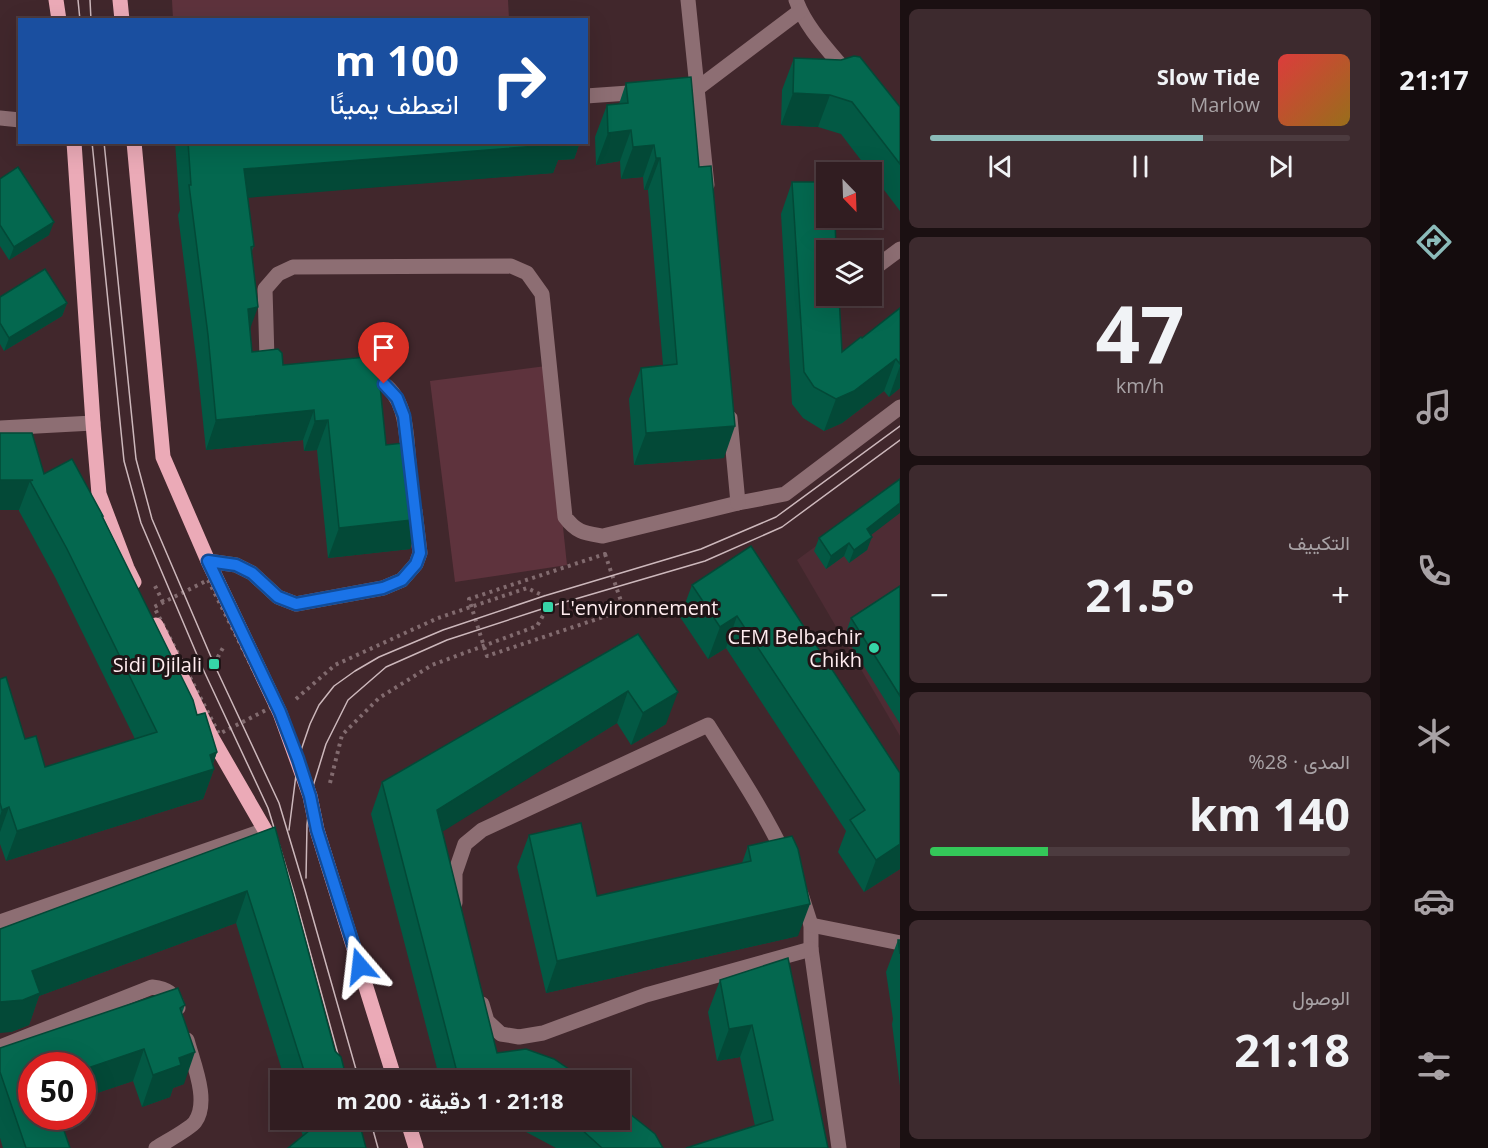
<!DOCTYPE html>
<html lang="ar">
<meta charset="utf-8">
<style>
body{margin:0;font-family:"Open Sans",Vazirmatn,sans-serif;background:#3d2a2e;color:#f1f3f6;direction:rtl;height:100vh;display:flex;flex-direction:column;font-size:22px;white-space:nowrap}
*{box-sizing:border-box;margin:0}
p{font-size:20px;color:#a8a2a5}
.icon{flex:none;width:33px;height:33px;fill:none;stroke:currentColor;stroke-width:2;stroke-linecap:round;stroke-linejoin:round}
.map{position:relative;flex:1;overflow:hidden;direction:ltr}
.sheet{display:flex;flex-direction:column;gap:9px;padding:9px;background:#1b1012;width:480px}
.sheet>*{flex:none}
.top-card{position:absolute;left:18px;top:18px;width:570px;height:126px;border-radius:0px;box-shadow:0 6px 24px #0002,0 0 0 2px #4c3b3f;direction:rtl;background:#1a4fa0;color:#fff;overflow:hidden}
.needle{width:39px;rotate:157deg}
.buttons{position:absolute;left:816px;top:162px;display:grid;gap:12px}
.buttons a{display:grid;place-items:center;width:66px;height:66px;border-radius:0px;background:#311d21;box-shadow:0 6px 24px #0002,0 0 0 2px #4c3b3f;font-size:30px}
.speed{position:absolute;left:18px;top:1052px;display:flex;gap:12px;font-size:30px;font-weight:700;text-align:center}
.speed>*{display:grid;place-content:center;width:78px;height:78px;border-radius:50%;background:#311d21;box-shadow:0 6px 24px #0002,0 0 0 2px #4c3b3f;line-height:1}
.speed .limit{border:9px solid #d22;background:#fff;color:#111}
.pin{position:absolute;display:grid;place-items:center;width:51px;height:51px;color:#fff;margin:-62px -26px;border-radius:50% 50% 50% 0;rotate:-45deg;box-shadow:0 0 6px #0007}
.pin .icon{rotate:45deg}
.me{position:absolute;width:66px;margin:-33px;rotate:343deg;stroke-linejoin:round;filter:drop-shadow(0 0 4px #0008)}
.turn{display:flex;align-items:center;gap:21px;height:126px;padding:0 30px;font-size:27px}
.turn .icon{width:78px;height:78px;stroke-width:2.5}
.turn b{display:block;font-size:42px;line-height:51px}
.big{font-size:45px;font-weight:700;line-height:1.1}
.sheet .tile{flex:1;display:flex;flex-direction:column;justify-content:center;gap:9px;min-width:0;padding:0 21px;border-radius:9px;background:#3d2a2e}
.sheet .dial{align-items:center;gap:0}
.dial b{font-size:78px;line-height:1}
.song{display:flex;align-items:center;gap:18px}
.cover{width:72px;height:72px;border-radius:9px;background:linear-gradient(135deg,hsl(0 70% 55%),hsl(40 70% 35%))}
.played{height:6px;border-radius:3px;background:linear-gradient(90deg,#8bbbb9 65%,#4c3b3f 65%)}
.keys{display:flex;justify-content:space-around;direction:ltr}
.heat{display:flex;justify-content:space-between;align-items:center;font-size:33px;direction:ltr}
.charge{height:9px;border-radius:4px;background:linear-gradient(90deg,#34c759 28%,#4c3b3f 0)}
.trip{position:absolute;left:270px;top:1070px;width:360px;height:60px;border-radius:0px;background:#311d21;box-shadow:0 6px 24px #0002,0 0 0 2px #4c3b3f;font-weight:700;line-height:60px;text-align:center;direction:rtl}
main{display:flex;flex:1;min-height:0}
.tab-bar{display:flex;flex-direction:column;width:108px;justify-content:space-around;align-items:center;background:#140c0d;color:#a8a2a5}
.tab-bar .icon{width:42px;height:42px}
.tab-bar .active{color:#8bbbb9}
.tab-bar b{font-size:27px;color:#f1f3f6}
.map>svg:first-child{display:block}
.built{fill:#4e2c34}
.green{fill:#5e333d}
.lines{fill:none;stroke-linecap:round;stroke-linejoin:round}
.path{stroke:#826b6f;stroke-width:4;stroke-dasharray:3 4.5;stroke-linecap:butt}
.minor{stroke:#8d6e73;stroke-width:15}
.major{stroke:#ebaab7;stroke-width:15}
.tram{stroke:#cdb8bc;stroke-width:1.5}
.wall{fill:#035944}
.shaded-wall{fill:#034937}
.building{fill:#04684f;stroke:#034937;stroke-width:1.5}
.route-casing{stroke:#114b97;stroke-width:15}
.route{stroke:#1a73e8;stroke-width:10}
.poi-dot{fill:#36d4a7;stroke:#201416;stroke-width:2}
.labels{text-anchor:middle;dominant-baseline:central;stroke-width:6;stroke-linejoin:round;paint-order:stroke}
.poi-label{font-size:20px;fill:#ffecef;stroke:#201416;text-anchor:end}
</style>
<main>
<nav class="tab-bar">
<b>21:17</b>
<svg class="icon active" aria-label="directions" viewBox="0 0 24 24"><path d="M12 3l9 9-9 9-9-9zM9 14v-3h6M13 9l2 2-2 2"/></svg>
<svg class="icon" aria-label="music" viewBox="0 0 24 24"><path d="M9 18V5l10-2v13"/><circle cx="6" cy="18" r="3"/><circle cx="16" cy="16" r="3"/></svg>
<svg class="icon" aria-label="phone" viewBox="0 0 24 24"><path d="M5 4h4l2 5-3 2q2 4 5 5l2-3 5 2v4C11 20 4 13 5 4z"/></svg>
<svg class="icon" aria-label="climate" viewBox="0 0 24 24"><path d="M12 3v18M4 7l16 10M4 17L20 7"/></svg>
<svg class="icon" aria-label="car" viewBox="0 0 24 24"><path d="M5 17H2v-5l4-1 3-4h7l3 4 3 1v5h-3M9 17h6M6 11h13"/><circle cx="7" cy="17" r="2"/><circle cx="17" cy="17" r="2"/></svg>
<svg class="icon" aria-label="filters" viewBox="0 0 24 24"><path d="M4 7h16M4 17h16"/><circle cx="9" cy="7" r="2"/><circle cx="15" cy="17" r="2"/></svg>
</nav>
<section class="sheet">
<div class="tile">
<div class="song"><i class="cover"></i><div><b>Slow Tide</b><p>Marlow</p></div></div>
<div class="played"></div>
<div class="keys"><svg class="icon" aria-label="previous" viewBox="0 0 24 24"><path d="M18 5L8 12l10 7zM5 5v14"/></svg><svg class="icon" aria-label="pause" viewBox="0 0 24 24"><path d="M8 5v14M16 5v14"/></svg><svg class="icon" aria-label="next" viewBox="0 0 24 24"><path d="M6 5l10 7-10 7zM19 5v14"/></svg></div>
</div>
<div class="tile dial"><b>47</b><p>km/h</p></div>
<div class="tile"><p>التكييف</p>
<div class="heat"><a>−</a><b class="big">21.5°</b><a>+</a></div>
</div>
<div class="tile"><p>المدى · 28%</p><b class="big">140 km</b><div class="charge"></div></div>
<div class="tile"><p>الوصول</p><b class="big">21:18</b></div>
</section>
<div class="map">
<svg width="900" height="1148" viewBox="0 0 900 1148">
<rect width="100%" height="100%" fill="#41272c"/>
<!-- built -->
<path class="built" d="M900 484V736L797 560Z"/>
<!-- green -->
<g class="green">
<path d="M172 0H508L509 19H173Z"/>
<path d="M546 366 567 565 455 582 430 381Z"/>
</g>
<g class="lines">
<!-- path -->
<g class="path">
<path d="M605 554 624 610 487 656 469 599Z"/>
<path d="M208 580 272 707 219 734 154 607Z"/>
<path d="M155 586 164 604"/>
<path d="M214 664 224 646"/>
<path d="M296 699 335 665 438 618 527 588 544 596"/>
<path d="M330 783 342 735 379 698 432 665 537 626 548 607"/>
</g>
<!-- minor -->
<g class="minor">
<path d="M688 0 707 185"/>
<path d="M796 0C805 27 831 53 849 75"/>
<path d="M691 88H698L800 11"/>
<path d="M586 96 643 92"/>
<path d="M0 118 20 120"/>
<path d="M872 270 900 249"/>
<path d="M271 367 267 359 265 289 278 274 293 267 511 266 527 273 542 294 565 517C577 533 585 533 603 536L738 503 785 494 900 407"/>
<path d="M362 376C369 375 373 377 379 381 408 397 406 435 409 463"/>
<path d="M730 418 738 503"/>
<path d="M0 428 93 423"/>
<path d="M208 561 236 565 252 573 278 597 296 604 383 588 402 580 416 564 420 553 415 511"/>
<path d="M801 894 811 925V949L839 1148"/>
<path d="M455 903V873L465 844 482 830 708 725C735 768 764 811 786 858"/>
<path d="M0 922 265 830"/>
<path d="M811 925 900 943"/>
<path d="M482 1004 487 1021 501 1034 519 1037 543 1033 646 995 811 949"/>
<path d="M0 1047 152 987C167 989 174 992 178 1008"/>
<path d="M156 1148C165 1142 190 1129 195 1122 210 1101 193 1063 187 1040"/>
</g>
<!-- major -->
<g class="major">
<path d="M56 0 59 20"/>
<path d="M120 0 122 20"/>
<path d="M74 142 93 423 99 494 127 568 134 582"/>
<path d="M134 142 163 457 208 561 280 713 310 796 317 830 395 1080"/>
<path d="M156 625 212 738 265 830 270 849"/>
<path d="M407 1119 416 1148"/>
</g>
<!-- tram -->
<g class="tram">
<path d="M78 0 80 20"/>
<path d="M90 0 91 20"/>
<path d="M92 142 124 461 141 523 203 669 268 808 294 893 345 1080"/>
<path d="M104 142 136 459 152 519 214 664 279 803 305 890 359 1080"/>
<path d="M289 830 298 759 310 724 319 705 334 686 355 671 379 657 443 630 544 596 701 549 776 517 900 426"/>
<path d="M306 878 307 825 310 796 326 744 348 700 386 667 447 640 548 607 705 561 782 527 900 440"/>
<path d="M370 1119 378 1148"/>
</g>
</g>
<!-- wall -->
<g class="wall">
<path d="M794 58 900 107V211L872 174V172H870L841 134 818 127 781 125 782 90Z"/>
<path d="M691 77 724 458 634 465 629 399 641 368 663 365 648 190H644L643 177 621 179 620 161 596 165 595 137 607 105 619 104 626 83Z"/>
<path d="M175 142H580L574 159 558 160 553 173 247 197 254 246 252 251 250 330 252 352 283 365 386 445 410 549 328 558 317 450 304 451 303 440 206 450 197 365 178 215 180 210Z"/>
<path d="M0 179 49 235 9 260 0 246Z"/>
<path d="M792 182 842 352 862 338 900 308V388L889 397 884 391 842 423 824 431 803 418 792 404 781 214Z"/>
<path d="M0 297 67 303 62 316 4 351 0 344Z"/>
<path d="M0 433 44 474 103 516V517L197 715 217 752 213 764 214 769 203 799 6 861 0 844V679L25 739 45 767 135 739 56 579 19 511V510H0Z"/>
<path d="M871 536 867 550 849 563 844 556 826 569 814 551 819 538Z"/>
<path d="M751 546 900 869 864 892 838 852 846 831 726 648 708 659 680 617 692 585Z"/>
<path d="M900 586V724L845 636 851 618Z"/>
<path d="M638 634 666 724 631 745 617 723 442 831 497 1053 585 1080H440L371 814 382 782Z"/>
<path d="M275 827 335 1051 347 1080H285L236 923 39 996 29 1025 11 1032 0 929Z"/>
<path d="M529 835 597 896 742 863 748 846 798 936 546 993 517 867Z"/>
<path d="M898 940H900V1086L892 1024 893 1019 886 972Z"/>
<path d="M788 958 828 1148 755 1126 740 1057 717 1061 708 1012 720 980Z"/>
<path d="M185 1005 182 1013 184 1084 173 1088 170 1097 142 1107 133 1081 82 1098V1065H32L70 1148H3L0 1138V1048Z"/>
<path d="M297 1119H355L303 1136Z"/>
<path d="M464 1119H620L663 1148H556L513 1125Z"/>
</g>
<!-- shaded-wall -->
<g class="shaded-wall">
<path d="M793 93 830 95 818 127 781 125Z"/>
<path d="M631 130 620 161 596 165 608 133Z"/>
<path d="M559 142H580L574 159 558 160 553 173 233 199 244 169Z"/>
<path d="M654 145 643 177 621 179 633 147Z"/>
<path d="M656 158H660L648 190H644Z"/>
<path d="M54 222 49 235 9 260 14 247Z"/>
<path d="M67 303 62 316 4 351 9 338Z"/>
<path d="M258 307 247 337 248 309Z"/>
<path d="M896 359 884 391 842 423 824 431 836 399Z"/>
<path d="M900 366V388L889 397Z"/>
<path d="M314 410 303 440 206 450 216 420Z"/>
<path d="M328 420 317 450 304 451 315 421Z"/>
<path d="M735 426 724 458 634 465 646 433Z"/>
<path d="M0 480H33L30 481 19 510H0Z"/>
<path d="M900 503V513L862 542 867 529Z"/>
<path d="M421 519 410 549 328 558 339 528Z"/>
<path d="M872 537 867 550 849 563 854 550Z"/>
<path d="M849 543 844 556 826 569 831 556Z"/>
<path d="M737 616 726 648 708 659 720 627Z"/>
<path d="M628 691 617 723 426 842 437 810Z"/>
<path d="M678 692 666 724 631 745 643 713Z"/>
<path d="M217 752 210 771 214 769 203 799 6 861 17 831Z"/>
<path d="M9 807 0 832V816L2 810Z"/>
<path d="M900 844V869L864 892 876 860Z"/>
<path d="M247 891 236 923 39 996 29 1025 11 1032 0 1033V1002L32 971Z"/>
<path d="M810 904 798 936 546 993 557 961Z"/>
<path d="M752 1025 740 1057 717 1061 729 1029Z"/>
<path d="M144 1049 133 1081 82 1098V1070Z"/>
<path d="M195 1052 184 1084 173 1088 170 1097 142 1107 153 1075 179 1058Z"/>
<path d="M464 1119H515L513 1125Z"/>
</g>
<!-- building -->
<g class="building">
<path d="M854 56 860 57 900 107V164L852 102 830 95 793 93 794 58 841 60Z"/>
<path d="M691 77 699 167 711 166 735 426 646 433 641 368 677 364 660 158H656L654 145 633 147 631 130 608 133 607 105 628 103 626 83Z"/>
<path d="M188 142H564V144L244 169 254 246 251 247 258 307 248 309 252 352 278 349 282 353 283 365 377 356 386 445 412 442 421 519 339 528 328 420 315 421 314 410 216 420 208 335 189 185H191Z"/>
<path d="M18 167 54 222 14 247 0 225V179Z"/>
<path d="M792 182H826V218H835L836 250H826V296H839L842 352 861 337 862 338 900 308V364L896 359 854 391 836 399 814 387 804 372Z"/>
<path d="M45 269 67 303 9 338 0 323V297Z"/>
<path d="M0 433H32L44 474 72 459 103 516H102L193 700 197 715 205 713 217 752 210 755 214 769 17 831 9 807 2 810 0 803V679L6 677 25 739 36 736 45 767 157 732 67 549 30 481 33 480H0Z"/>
<path d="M900 479V503L867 529 872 537 854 550 849 543 831 556 819 538Z"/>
<path d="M751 546 900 773V844L876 860 850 820 865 810 737 616 720 627 692 585Z"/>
<path d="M900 586V696L851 618Z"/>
<path d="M638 634 678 692 643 713 628 691 437 810 497 1053 526 1049 554 1059 585 1080H459L382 782Z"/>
<path d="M581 823 597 896 751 861 748 846 792 836 798 849 810 904 557 961 529 835Z"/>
<path d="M275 827 335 1051 341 1057 347 1080H307L247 891 32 971 40 993 23 1000 0 1002V929Z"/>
<path d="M898 940H900V954Z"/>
<path d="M788 958 828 1148H686L773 1120 752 1025 729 1029 720 980Z"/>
<path d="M178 988 185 1005 180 1008 195 1052 179 1058 181 1065 153 1075 144 1049 82 1070V1065H32V1116H59L70 1148H26L0 1072V1048Z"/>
<path d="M620 1106 655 1134 663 1148H602L570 1119H620Z"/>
<path d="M315 1119H355L360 1125 366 1148H288L310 1130Z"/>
</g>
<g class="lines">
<defs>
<path id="route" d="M360 966 317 830 310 796 298 759 280 712 208 561 236 565 252 573 278 597 296 604 383 588 402 580 416 564 420 553 404 416 397 398 384 384"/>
</defs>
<!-- route casing -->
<use href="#route" class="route-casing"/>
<!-- route -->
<use href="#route" class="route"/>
</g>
<!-- markers -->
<g class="poi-dot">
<rect x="542" y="601" width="12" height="12" rx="3"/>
<circle cx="874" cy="648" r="6"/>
<rect x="208" y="658" width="12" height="12" rx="3"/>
</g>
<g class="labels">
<!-- poi labels -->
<g class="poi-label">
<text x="560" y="607" text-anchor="start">L'environnement</text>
<text x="862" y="636">CEM Belbachir<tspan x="862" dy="23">Chikh</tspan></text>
<text x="202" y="664">Sidi Djilali</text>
</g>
</g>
</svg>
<div class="buttons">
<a><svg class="needle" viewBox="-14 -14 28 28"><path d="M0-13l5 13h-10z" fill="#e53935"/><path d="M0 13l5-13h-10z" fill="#a8a2a5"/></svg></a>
<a><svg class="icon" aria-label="layers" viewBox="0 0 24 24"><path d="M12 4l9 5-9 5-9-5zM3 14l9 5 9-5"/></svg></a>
</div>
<div class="speed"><div class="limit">50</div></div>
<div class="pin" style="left:384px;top:384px;background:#d93025"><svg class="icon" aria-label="arrive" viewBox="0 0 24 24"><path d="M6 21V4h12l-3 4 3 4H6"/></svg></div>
<svg class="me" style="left:360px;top:966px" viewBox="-20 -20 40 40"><path d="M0-17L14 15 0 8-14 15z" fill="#1a73e8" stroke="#fff" stroke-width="4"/></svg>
<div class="trip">21:18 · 1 دقيقة · 200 m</div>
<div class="top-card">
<div class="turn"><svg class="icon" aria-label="right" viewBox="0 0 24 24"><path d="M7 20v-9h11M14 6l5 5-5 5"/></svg><div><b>100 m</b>انعطف يمينًا</div></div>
</div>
</div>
</main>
